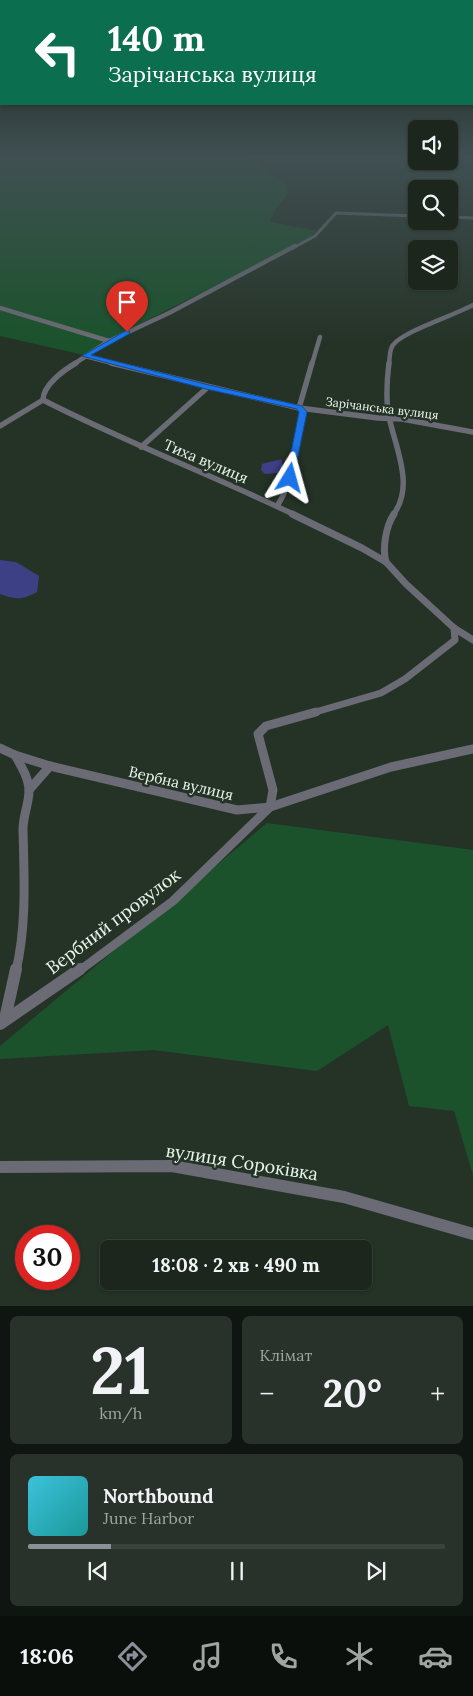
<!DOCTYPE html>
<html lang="uk">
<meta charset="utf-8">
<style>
body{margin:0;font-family:Lora,serif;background:#29322a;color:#f1f3f6;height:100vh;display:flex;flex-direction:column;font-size:19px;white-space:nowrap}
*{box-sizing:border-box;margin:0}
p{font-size:16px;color:#a0a5a4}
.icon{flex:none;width:28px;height:28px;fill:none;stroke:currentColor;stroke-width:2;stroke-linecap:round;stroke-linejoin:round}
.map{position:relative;height:1306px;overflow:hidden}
.details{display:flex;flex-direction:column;gap:10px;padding:10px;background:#0f1510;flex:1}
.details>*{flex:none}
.guide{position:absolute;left:0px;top:0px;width:474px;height:105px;box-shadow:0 1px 4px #0004,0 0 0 1px #3a433b;background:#0b6e4f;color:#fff;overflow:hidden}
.buttons{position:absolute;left:408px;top:120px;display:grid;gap:10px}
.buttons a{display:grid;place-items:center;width:50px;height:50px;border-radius:8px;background:#1c261d;box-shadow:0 1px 4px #0004,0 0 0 1px #3a433b;font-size:25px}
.speed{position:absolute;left:15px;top:1225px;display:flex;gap:10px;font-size:25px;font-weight:700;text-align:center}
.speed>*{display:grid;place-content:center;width:65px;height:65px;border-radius:50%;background:#1c261d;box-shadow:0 1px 4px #0004,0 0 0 1px #3a433b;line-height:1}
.speed .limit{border:8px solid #d22;background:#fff;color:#111}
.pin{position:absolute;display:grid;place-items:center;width:42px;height:42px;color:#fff;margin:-51px -21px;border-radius:50% 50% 50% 0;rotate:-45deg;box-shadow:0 0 5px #0007}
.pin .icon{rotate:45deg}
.me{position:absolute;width:55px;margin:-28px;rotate:8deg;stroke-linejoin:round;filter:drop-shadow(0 0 4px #0008)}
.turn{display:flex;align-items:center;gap:18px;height:105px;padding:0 25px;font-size:22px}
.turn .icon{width:65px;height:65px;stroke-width:2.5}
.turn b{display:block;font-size:35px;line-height:42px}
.big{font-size:38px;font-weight:800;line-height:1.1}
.details .card{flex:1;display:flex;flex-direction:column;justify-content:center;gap:8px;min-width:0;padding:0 18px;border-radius:8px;background:#29322a}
.details .dial{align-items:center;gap:0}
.dial b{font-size:65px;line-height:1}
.song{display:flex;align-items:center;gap:15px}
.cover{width:60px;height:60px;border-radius:8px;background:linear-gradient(135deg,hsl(190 70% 55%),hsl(180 70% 35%))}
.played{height:5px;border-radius:2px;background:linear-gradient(90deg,#8c9099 20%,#3a433b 20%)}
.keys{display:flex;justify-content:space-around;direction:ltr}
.heat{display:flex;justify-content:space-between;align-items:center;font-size:28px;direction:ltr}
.details .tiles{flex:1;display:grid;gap:10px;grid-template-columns:1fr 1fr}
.card:last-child{grid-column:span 2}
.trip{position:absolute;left:100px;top:1240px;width:272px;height:50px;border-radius:8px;background:#1c261d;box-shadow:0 1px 4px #0004,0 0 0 1px #3a433b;font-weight:800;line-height:50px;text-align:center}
.tabs{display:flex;height:80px;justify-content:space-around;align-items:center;background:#0b0f0c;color:#a0a5a4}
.tabs .icon{width:35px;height:35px}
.tabs .current{color:#8c9099}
.tabs b{font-size:22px;color:#f1f3f6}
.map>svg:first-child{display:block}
.green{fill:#1b522c}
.water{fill:#3e4086}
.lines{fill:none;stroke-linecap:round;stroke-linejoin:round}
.minor-far5{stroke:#6a6b74;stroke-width:3}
.minor-far4{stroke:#6a6b74;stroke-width:4.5}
.minor-far3{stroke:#6a6b74;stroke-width:5.5}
.minor-far2{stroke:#6a6b74;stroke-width:7}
.minor-far1{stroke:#6a6b74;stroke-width:9}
.minor{stroke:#6a6b74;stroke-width:12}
.route{fill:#1a73e8;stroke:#114b97}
.labels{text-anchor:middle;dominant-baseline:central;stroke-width:5;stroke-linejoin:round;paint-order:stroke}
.far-street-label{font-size:12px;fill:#ebf5ed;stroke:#253327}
.street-label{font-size:15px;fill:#ebf5ed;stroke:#253327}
.near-street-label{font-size:18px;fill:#ebf5ed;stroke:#253327}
</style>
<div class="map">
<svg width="473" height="1306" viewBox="0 0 473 1306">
<rect width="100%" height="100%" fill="#253327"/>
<!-- green -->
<g class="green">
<path d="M0 158H228L258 161 267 173 285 181 288 194 276 208 270 222 317 231 309 238 108 340 84 355 0 336Z"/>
<path d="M267 823 473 850V1175L454 1111 409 1106 388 1025 317 1071 154 1050 0 1059V1046Z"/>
</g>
<!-- water -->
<g class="water">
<path d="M282 459V466L277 473 265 474 261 470 262 464Z"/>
<path d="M0 560 16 562 39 576 37 592C22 600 16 600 0 594Z"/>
</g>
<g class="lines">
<!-- minor-far5 -->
<g class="minor-far5">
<path d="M449 217 473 218"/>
<path d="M293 248 315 236 336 213 416 216"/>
</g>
<!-- minor-far4 -->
<g class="minor-far4">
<path d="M0 308 109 341"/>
<path d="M85 356 116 364"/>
<path d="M74 364 109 341 169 313 295 246"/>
<path d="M312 364 320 337"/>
<path d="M389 364C390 358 389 350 393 345 402 332 455 315 473 305"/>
</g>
<!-- minor-far3 -->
<g class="minor-far3">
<path d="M111 363 299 408 378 418 402 419 473 432"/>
<path d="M389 363C387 379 386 396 388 412 394 446 416 485 393 515"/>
<path d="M43 400C125 442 212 475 295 515"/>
<path d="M0 426 43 400C43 385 64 370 76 363"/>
<path d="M141 447 208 387"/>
<path d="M277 506C295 479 297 443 303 412L299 408 312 363"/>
</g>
<!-- minor-far2 -->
<g class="minor-far2">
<path d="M292 514 362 548 386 562 406 584 454 628 473 640"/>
<path d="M386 562C382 548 386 526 394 514"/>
<path d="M312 713 381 693 405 679 455 640 454 628"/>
</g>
<!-- minor-far1 -->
<g class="minor-far1">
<path d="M0 748 15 755 50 766 237 810 270 807 391 767 473 749"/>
<path d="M15 755C21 766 29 778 29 791 29 803 23 816 23 829 24 876 27 924 16 971"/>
<path d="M29 790 50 766"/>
<path d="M79 971 173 901 270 807 273 790 258 734 266 726 316 712"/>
</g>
<!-- minor -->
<g class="minor">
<path d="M5 1019 16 969"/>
<path d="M0 1024 80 969"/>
<path d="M0 1167 172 1166 344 1197 473 1234"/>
</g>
</g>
<!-- sky -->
<linearGradient id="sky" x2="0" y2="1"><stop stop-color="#141c15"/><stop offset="0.46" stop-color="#405052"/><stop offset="1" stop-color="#405052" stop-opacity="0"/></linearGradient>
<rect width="473" height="341" fill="url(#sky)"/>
<!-- route -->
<path class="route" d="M127 330 130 332 129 334 91 355 209 385 302 406 307 412 293 480 290 481 286 478 299 412 297 409 206 389 82 356Z"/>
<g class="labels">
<!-- far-street labels -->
<g class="far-street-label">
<text transform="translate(382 408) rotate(7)">Зарічанська вулиця</text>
</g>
<!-- street labels -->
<g class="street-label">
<text transform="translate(206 461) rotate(23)">Тиха вулиця</text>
<text transform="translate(181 783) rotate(13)">Вербна вулиця</text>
</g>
<!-- near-street labels -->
<g class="near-street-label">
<text transform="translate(113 921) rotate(-37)">Вербний провулок</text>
<text transform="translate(242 1162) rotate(9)">вулиця Сороківка</text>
</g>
</g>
</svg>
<div class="buttons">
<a><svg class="icon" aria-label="sound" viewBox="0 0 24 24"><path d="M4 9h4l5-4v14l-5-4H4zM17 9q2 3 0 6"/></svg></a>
<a><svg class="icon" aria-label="search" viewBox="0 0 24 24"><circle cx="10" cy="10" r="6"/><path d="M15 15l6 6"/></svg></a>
<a><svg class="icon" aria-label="layers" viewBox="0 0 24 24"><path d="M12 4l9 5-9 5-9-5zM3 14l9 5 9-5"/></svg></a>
</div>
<div class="speed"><div class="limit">30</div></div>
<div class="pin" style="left:127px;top:332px;background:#d93025"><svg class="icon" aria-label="arrive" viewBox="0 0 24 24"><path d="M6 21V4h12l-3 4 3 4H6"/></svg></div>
<svg class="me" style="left:290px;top:478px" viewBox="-20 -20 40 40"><path d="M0-17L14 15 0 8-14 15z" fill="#1a73e8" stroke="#fff" stroke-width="4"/></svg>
<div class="trip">18:08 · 2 хв · 490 m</div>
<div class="guide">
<div class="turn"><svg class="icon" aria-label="left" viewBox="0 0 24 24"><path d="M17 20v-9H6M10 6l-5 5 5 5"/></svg><div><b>140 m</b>Зарічанська вулиця</div></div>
</div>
</div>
<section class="details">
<div class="tiles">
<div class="card dial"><b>21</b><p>km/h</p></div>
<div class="card"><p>Клімат</p>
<div class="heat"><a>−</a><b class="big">20°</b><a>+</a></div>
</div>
<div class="card">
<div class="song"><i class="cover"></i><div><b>Northbound</b><p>June Harbor</p></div></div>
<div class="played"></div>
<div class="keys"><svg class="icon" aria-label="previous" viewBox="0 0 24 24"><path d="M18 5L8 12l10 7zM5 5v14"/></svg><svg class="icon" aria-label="pause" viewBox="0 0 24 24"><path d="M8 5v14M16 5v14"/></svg><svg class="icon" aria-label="next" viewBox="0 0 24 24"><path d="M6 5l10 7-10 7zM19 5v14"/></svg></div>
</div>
</div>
</section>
<nav class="tabs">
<b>18:06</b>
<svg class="icon current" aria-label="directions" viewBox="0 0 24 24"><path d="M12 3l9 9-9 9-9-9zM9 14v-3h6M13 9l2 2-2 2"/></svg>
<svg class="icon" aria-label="music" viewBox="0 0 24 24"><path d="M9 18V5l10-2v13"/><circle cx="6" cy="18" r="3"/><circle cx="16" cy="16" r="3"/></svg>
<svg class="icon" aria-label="phone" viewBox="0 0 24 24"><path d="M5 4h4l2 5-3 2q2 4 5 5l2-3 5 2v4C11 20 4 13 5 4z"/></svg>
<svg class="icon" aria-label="climate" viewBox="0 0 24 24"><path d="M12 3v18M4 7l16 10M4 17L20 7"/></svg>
<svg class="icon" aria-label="car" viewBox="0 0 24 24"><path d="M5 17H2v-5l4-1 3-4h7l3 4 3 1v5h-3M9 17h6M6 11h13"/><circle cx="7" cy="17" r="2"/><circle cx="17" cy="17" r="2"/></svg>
</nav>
